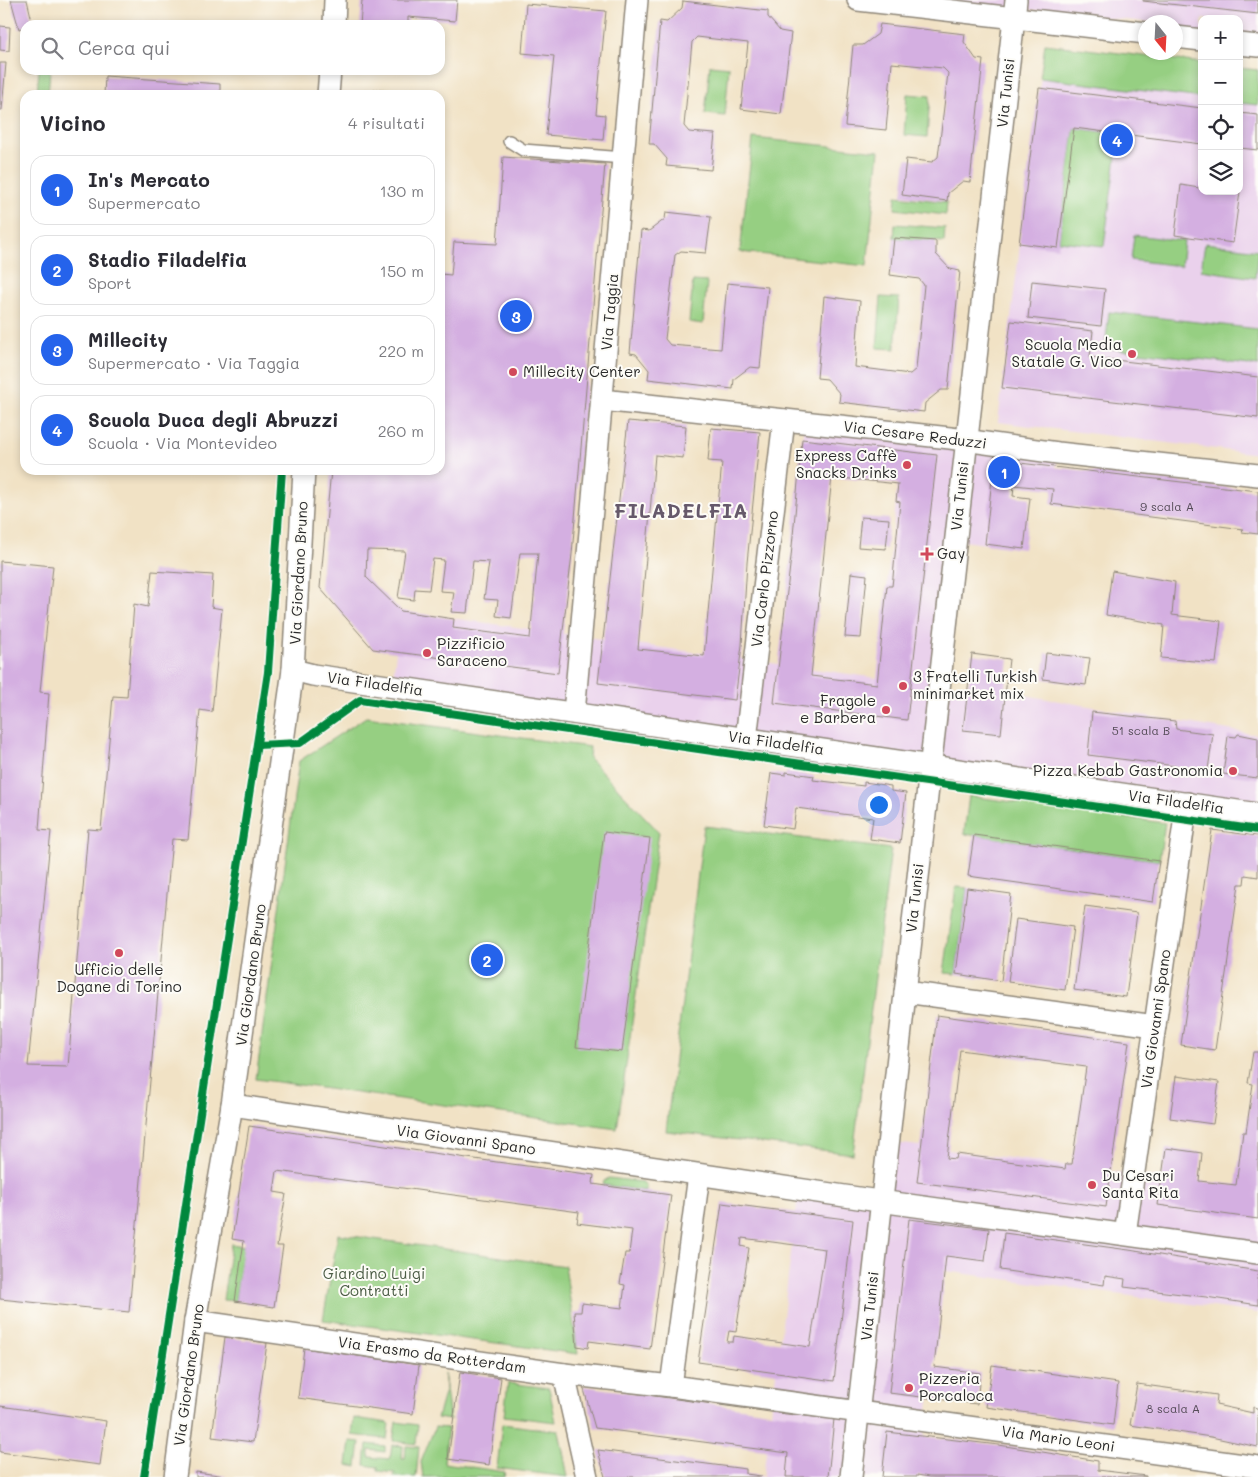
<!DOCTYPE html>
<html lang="it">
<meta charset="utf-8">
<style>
:root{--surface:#fff;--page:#f7f7f7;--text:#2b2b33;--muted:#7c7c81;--line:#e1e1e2;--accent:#2563eb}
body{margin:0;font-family:Mali,sans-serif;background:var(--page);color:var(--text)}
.controls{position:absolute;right:15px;top:15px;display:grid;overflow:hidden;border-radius:10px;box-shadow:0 2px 8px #0003}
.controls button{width:45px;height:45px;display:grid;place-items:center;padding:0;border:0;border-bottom:1px solid var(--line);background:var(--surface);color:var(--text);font:25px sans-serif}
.compass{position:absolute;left:1138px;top:15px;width:45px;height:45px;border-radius:50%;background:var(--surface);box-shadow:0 2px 8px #0003;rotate:162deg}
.you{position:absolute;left:878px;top:804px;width:18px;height:18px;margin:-12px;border:4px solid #fff;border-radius:50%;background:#1a73e8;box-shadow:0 0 0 8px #1a73e833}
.badge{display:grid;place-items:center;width:32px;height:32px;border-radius:50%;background:var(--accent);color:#fff;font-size:16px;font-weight:700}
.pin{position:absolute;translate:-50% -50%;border:2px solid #fff;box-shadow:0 1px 5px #0006}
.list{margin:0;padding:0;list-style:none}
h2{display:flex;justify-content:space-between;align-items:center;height:65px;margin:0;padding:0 20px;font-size:21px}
h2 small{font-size:16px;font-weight:400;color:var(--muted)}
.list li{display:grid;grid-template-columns:32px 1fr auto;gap:15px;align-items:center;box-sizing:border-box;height:70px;margin:0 10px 10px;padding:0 10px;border:1px solid var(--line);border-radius:15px}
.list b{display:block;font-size:19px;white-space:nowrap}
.list p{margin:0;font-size:16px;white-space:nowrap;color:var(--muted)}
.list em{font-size:16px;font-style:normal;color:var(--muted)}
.icon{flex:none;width:28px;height:28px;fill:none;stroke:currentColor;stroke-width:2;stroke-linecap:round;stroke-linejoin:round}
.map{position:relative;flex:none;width:1258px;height:1477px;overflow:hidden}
.search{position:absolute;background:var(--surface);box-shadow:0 2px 8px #0003;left:20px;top:20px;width:425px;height:55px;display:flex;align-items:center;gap:12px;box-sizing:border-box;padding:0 18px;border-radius:15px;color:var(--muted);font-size:19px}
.panel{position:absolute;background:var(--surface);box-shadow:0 2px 8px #0003;left:20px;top:90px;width:425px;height:385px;border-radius:15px}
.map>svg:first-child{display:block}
</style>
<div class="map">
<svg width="1258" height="1477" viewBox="0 0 1258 1477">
<rect width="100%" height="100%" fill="#fdfcf7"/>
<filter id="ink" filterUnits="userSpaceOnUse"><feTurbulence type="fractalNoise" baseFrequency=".02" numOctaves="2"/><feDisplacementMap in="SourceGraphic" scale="10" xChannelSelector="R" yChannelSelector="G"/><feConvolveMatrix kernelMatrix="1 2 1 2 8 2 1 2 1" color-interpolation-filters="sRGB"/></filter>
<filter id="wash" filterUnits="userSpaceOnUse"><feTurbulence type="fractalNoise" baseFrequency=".0096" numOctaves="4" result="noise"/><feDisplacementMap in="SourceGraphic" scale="20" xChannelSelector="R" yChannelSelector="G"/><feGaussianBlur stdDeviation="1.12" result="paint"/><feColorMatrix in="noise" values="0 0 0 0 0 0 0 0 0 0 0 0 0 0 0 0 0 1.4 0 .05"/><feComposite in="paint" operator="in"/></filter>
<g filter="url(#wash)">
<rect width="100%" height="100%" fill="#f1e2c5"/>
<!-- built -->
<g fill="#ead1ec">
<path d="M937 0H1258V46L1239 44V19H1202V40L1176 37V22H1146Z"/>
<path d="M1045 44 1202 63V191H1239V68L1258 70V454L998 422Z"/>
<path d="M804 423 1058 453 1053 489 1014 485 1013 496 1030 498 1024 549 955 540 939 683 1000 691 1258 735V814L392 686 401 611 877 678 898 484 799 472Z"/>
<path d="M888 1142 1258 1191V1313L945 1271 934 1367 918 1477H763L799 1189 881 1202Z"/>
</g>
<!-- green -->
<g fill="#96cf82" stroke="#607d56">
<path d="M1045 44 1202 63V98L1040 78Z"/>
<path d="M710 65 729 67 725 116 705 114Z"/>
<path d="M1239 68 1258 70V105L1239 103Z"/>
<path d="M39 70H50L48 95H37Z"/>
<path d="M907 94 930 96 927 137 904 135Z"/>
<path d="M1074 128 1119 134 1104 246 1059 241Z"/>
<path d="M753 138 879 151 867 266 740 252Z"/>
<path d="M896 196 947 202 946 215 895 209Z"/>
<path d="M895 224 945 228 944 242 894 238Z"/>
<path d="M1134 235 1184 241 1181 266 1131 260Z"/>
<path d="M1205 243 1258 250 1255 278 1201 270Z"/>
<path d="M693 281 707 282 703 324 689 322Z"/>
<path d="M881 297 899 298 895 349 877 348Z"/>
<path d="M1109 312 1258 329V366L1105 348Z"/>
<path d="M366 717 590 747 589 758 659 832 617 1129 256 1079 299 761Z"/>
<path d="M969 796 1165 823 1159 861 964 834Z"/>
<path d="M704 826 891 849 853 1154 666 1131Z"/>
<path d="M956 887 967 888 956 974 944 973Z"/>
<path d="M609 1178 643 1182 646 1187V1191L603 1185 604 1181Z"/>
<path d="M338 1234 565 1266 578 1354 323 1320Z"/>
<path d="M231 1244 244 1246 235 1301 223 1300Z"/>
<path d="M444 1373 450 1420 437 1418 446 1387Z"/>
<path d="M508 1383 549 1388 556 1422 504 1416Z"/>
<path d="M354 1418 389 1423 387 1439 352 1435Z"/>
<path d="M396 1422 418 1425 416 1444 393 1441Z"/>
<path d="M502 1424 559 1431 568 1477 497 1468Z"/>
<path d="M435 1427 448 1428 444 1463 505 1472 504 1477H423L421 1462Z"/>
<path d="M350 1441 360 1442 357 1467 347 1465Z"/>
<path d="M367 1444 385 1446V1452L369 1450V1457L390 1459 392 1445 403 1446 402 1459H405L406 1446 419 1447 416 1477H394L395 1473 378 1471V1467L365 1465Z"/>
</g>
<g id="blocks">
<!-- building -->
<g fill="#d4afe1" fill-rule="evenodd">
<path d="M11 0H27L33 25H25V27L19 29Z"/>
<path d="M362 0H457L455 21 408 17V25H360Z"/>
<path d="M1143 0H1258V14L1143 1Z"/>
<path d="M683 1 768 11V17L780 31 791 33 781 114 741 109 748 43 697 37 692 42 684 126 689 132 715 134 711 170 666 166 667 159 654 144H649L660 21 667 22 682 8Z"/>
<path d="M526 4 606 11 596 114 605 115 603 140 546 135 554 56 522 53Z"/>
<path d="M880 24 965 34 964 42 976 59 983 60 970 182 963 181 948 193 947 201 902 195 906 159 932 162 938 157 948 73 943 68 892 63 886 130 845 126 853 45H863L878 34Z"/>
<path d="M0 26 10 27 9 51 0 50Z"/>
<path d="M0 63H6L2 110H0Z"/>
<path d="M105 76 220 84V95H104Z"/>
<path d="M1039 88 1202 108V144L1074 128 1058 248 1019 243Z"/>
<path d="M374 90 421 92V95H374Z"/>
<path d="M1239 113 1258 115V150L1239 148Z"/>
<path d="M503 157 605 164 572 554 558 673 373 649 320 588 331 470H440V274L451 275 454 242 497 244ZM367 550 405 551 398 598 414 600 415 589 429 590 433 559 444 560 440 591 454 592 451 612 467 613 473 561 489 562 484 599 498 600 496 616 511 618 520 553H538L530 638 453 628 454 619 401 611 366 577Z"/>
<path d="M1201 175H1202V191L1240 192 1233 243 1175 235 1181 185 1199 188Z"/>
<path d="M666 212 711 217 706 253 681 251 675 255 665 339 670 345 721 349 727 283 768 287 760 368 750 367 734 379 733 389 648 379 649 370 636 354 630 353 641 230 649 231 665 219Z"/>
<path d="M894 238 936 241V254L950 269 960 271 948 390H941L925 403 924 412 839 402 840 394 827 379 817 378 824 296 860 301 855 367 910 374 916 369 924 285 919 279 890 275Z"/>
<path d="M1032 281 1105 289 1101 326 1028 318Z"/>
<path d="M1011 321 1093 331 1090 357 1258 377V418L1002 388Z"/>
<path d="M628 421 686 426 683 458 655 455 638 649 704 656 722 462 708 461 711 428 760 432 747 563 742 645 735 700 598 683Z"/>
<path d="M802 439 937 455 907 720 774 703 791 557ZM832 477 898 484 896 501 900 502 893 577 892 586H887L877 684 811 676Z"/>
<path d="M994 460 1258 491V534L1242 532 1243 529 1051 504 1053 489 1014 485 1013 496 1030 498 1024 549 985 544Z"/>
<path d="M861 517 889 519 886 549 858 547Z"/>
<path d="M0 561 53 566 40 692 49 693 39 830 51 831 28 1066 68 1067 88 829 101 830 113 696 127 697 134 604 148 607 152 571 213 575 211 607 222 609 212 712 200 710 188 840 172 839 129 1312 0 1299Z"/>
<path d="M1112 571 1175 582 1172 615 1221 621 1216 663 1161 658 1164 625 1106 615Z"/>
<path d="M851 573 867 575 861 638 845 637Z"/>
<path d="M1046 653 1090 658 1086 685 1043 679Z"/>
<path d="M972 654 1009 659 1001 734 963 730Z"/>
<path d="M1092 712 1175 721 1176 729 1213 734 1208 770 1088 755Z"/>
<path d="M1238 734 1258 738V778L1223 774 1228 736 1236 737Z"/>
<path d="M786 772 814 776 813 780 864 786V782L891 786V791L906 793 900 843 870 839 873 818 796 808 793 829 764 825 771 773 786 775Z"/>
<path d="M1212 830 1258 836V877L1245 875 1244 884H1239L1215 1050 1181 1045Z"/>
<path d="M604 832 650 838 622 1052 576 1047Z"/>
<path d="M974 835 1159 861 1153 902 968 876Z"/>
<path d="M967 888 1011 894 1001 981 956 974Z"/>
<path d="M1085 906 1137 913 1126 997 1074 990Z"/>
<path d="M1016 919 1073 927 1065 990 1008 982Z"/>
<path d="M937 1015 1129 1042 1106 1207 917 1182ZM960 1050 1086 1067 1072 1164H1066L1065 1169 957 1154 956 1159 947 1158Z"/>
<path d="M1253 1052H1258V1219L1158 1205 1166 1148 1202 1153 1199 1181 1236 1185 1243 1132H1246L1253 1084 1248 1083Z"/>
<path d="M1176 1076 1219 1082 1213 1124 1170 1118Z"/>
<path d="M249 1126 467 1158 594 1175 593 1184 671 1195 650 1349 589 1341 588 1348 577 1346 574 1312H581L582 1303 622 1308 625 1285 620 1284 625 1253H629L632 1230 577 1223 579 1212 277 1171 274 1192 286 1194 277 1246H283L274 1307 235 1301 244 1241 232 1239Z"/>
<path d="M722 1203 853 1220 834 1381 698 1362ZM742 1238 825 1249 810 1347 734 1336 733 1342H727L729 1331 736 1332 749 1248 741 1246Z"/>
<path d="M909 1219 989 1229 985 1261 946 1256 934 1367 980 1373 977 1404 889 1393Z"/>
<path d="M1004 1233 1129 1250 1258 1271V1305L1206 1297 1124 1287 1125 1279 1105 1276 1104 1285 1000 1270Z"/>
<path d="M225 1337 267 1343 253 1442 212 1437Z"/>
<path d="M304 1348 419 1365 413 1414 298 1398Z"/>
<path d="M992 1365 1118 1383 1113 1425 986 1407Z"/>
<path d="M460 1372 501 1378 489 1465 448 1459Z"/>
<path d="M1137 1384 1217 1395 1216 1405 1253 1413V1407L1258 1408V1447L1211 1437 1130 1425Z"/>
<path d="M583 1386 777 1413 834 1419 828 1477H786L788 1453 595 1428Z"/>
<path d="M0 1406 106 1421 100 1465 0 1452Z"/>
<path d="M887 1432 999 1445 1067 1456 1098 1461V1470L1146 1476V1477H929L917 1475V1477H882Z"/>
<path d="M598 1450 746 1469V1474L761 1476V1477H605Z"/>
<path d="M196 1472 226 1476 225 1477H196Z"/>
</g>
</g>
</g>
<g filter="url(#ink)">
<use href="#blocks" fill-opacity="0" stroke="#8e8678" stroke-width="1"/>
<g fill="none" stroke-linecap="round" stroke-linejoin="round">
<defs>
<path id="lane" d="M509 141 523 150 624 158"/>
<g id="street">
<path d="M858 0 1146 33"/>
<path d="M334 25 335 0"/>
<path d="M1176 37 1202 40"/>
<path d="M1239 44 1258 46"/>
<path d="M328 95 330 70"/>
<path d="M602 400 950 438 1058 453 1258 475"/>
<path d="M293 670 313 675 1258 814"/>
<path d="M574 713 637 0"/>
<path d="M746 739 784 420"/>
<path d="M905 992 1155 1026"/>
<path d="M232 1105 865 1199 1258 1253"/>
<path d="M1125 1234 1187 803"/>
<path d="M195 1321 564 1374 587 1477"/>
<path d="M564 1374 671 1386 1258 1467"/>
<path d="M671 1386 699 1175"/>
<path d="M175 1477 195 1321 232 1105 293 670 304 470"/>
<path d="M851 1477 1016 0"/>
</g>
</defs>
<!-- lane casing -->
<use href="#lane" stroke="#8e8678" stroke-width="14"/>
<!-- street casing -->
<use href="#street" stroke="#8e8678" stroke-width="24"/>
<!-- lane -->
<use href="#lane" stroke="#fff" stroke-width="11"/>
<!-- street -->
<use href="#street" stroke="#fff" stroke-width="21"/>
<defs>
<g id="cycleway">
<path d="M257 745 300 743 360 700 1258 830"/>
<path d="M144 1477 268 672 282 470"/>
</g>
</defs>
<!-- cycleway casing -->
<use href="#cycleway" stroke="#fdfcf7" stroke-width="11"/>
<!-- cycleway -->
<use href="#cycleway" stroke="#00873e" stroke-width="8"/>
</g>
</g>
<!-- markers -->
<g fill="#d1495b" stroke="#fdfcf7" stroke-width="2">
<circle cx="1132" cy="354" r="5"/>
<circle cx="513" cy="372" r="5"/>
<circle cx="907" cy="465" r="5"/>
<path d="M924.5 546.5h5v5h5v5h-5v5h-5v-5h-5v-5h5z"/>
<circle cx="427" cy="653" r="5"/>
<circle cx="903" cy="686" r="5"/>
<circle cx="886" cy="710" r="5"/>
<circle cx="1233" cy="771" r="5"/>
<circle cx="119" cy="953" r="5"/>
<circle cx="1092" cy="1185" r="5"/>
<circle cx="909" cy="1388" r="5"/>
</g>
<g text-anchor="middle" stroke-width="4" stroke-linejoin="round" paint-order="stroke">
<!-- number labels -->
<g font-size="12" fill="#554c58">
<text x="1167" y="511">9 scala A</text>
<text x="1141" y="735">51 scala B</text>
<text x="1173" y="1413">8 scala A</text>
</g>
<!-- street labels -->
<g font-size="15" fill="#2b2b2b" stroke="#fdfcf7">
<text transform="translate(1006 93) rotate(-84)" y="5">Via Tunisi</text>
<text transform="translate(610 312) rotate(-85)" y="5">Via Taggia</text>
<text transform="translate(915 435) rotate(7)" y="5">Via Cesare Reduzzi</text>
<text transform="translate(960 496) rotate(-84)" y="5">Via Tunisi</text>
<text transform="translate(299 573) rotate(-87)" y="5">Via Giordano Bruno</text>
<text transform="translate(765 579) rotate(-83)" y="5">Via Carlo Pizzorno</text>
<text transform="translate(375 684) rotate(8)" y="5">Via Filadelfia</text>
<text transform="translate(776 743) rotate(8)" y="5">Via Filadelfia</text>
<text transform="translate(1176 802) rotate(8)" y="5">Via Filadelfia</text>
<text transform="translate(915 898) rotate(-84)" y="5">Via Tunisi</text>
<text transform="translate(251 975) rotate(-82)" y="5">Via Giordano Bruno</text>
<text transform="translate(1156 1019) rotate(-82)" y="5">Via Giovanni Spano</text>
<text transform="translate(466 1140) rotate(8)" y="5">Via Giovanni Spano</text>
<text transform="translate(870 1306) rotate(-84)" y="5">Via Tunisi</text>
<text transform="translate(432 1355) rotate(8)" y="5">Via Erasmo da Rotterdam</text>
<text transform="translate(189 1375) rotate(-82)" y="5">Via Giordano Bruno</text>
<text transform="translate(1058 1439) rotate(8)" y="5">Via Mario Leoni</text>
</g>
<!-- poi labels -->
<g font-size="15" fill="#2b2b2b" stroke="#fdfcf7" text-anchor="start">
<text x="1122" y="350" text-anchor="end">Scuola Media<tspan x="1122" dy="17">Statale G. Vico</tspan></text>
<text x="523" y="377">Millecity Center</text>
<text x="897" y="461" text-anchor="end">Express Caffè<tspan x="897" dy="17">Snacks Drinks</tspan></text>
<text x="937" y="559">Gay</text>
<text x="437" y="649">Pizzificio<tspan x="437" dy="17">Saraceno</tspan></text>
<text x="913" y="682">3 Fratelli Turkish<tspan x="913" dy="17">minimarket mix</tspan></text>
<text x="876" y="706" text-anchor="end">Fragole<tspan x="876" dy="17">e Barbera</tspan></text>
<text x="1223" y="776" text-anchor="end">Pizza Kebab Gastronomia</text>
<text x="119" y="975" text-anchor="middle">Ufficio delle<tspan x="119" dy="17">Dogane di Torino</tspan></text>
<text x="1102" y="1181">Du Cesari<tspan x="1102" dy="17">Santa Rita</tspan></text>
<text x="919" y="1384">Pizzeria<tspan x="919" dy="17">Porcaloca</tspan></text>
</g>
<!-- park labels -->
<g font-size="15" fill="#4b5c45" stroke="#fdfcf7">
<text x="374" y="1279">Giardino Luigi<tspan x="374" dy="17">Contratti</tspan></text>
</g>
<!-- district labels -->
<g font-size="20" font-weight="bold" letter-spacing="1" fill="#66596b" stroke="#fdfcf7">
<text x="681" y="518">FILADELFIA</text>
</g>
</g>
</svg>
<div class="controls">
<button>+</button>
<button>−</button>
<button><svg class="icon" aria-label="locate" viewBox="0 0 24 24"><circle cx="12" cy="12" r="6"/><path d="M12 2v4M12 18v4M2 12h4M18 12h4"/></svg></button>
<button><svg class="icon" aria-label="layers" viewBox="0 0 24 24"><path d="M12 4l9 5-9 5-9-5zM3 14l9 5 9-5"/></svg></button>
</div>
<svg class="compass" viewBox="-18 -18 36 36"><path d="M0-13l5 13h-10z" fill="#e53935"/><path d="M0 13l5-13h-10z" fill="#7c7c81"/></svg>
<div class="you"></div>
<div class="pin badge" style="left:1004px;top:472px">1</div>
<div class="pin badge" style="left:487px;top:960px">2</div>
<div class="pin badge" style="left:516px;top:316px">3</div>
<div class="pin badge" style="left:1117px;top:140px">4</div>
<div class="search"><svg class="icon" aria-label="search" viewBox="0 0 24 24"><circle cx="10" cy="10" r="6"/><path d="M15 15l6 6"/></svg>Cerca qui</div>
<section class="panel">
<h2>Vicino<small>4 risultati</small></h2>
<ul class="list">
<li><span class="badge">1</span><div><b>In's Mercato</b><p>Supermercato</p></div><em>130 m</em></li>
<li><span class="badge">2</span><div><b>Stadio Filadelfia</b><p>Sport</p></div><em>150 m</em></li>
<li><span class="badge">3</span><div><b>Millecity</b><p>Supermercato · Via Taggia</p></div><em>220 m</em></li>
<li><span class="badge">4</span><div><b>Scuola Duca degli Abruzzi</b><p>Scuola · Via Montevideo</p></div><em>260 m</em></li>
</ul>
</section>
</div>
